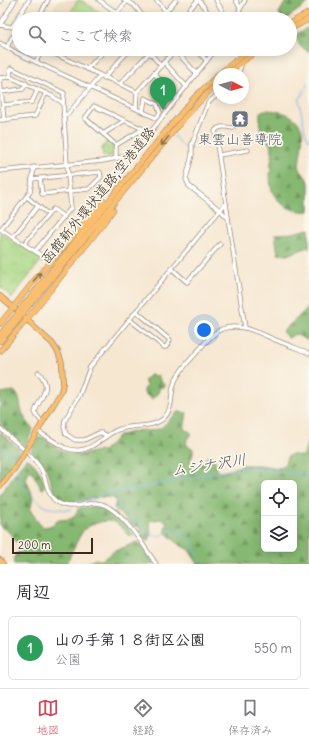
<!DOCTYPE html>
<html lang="ja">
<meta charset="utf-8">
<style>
:root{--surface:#fff;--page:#f7f7f7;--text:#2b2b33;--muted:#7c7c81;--line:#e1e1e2;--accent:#d1495b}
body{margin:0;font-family:Delius,"Klee One",sans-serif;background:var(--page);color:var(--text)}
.controls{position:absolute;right:12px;bottom:12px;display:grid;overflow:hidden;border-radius:6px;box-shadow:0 2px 10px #0003}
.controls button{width:36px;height:36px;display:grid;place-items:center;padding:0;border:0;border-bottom:1px solid var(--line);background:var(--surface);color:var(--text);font:20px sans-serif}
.compass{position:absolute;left:213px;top:68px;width:36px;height:36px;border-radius:50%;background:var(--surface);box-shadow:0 2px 10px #0003;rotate:96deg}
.scale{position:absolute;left:12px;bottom:10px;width:81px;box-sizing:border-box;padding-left:4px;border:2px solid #3b2a1e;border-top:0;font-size:11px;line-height:14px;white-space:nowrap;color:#3b2a1e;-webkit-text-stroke:3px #fbf7ec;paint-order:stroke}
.you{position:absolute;left:204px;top:330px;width:14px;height:14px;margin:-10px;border:3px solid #fff;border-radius:50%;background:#1a73e8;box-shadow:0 0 0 6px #1a73e833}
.badge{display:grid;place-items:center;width:26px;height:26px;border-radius:50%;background:var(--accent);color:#fff;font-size:13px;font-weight:700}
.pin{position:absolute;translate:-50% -33px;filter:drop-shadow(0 1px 2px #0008)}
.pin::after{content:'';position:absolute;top:21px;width:14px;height:12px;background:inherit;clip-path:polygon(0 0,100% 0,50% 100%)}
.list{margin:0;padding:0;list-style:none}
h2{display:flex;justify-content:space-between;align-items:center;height:52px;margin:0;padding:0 16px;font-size:17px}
h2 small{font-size:13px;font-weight:400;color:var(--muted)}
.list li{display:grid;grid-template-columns:26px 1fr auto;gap:12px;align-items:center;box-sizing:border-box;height:64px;margin:0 8px 8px;padding:0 8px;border:1px solid var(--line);border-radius:6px}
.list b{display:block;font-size:15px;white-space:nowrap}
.list p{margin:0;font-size:13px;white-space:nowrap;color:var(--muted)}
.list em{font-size:13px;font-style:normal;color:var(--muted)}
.icon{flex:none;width:22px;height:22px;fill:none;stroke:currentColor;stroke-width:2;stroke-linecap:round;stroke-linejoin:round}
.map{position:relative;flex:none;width:309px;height:564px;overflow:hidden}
.search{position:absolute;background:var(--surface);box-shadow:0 2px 10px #0003;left:12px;right:12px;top:12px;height:44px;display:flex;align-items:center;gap:10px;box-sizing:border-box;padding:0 14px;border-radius:22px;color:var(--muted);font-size:15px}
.sheet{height:124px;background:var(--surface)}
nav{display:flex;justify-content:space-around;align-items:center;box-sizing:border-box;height:56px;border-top:1px solid var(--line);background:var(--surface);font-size:11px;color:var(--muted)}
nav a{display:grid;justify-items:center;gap:2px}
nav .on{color:var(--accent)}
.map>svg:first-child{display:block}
</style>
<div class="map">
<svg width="309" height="564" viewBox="0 0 309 564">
<defs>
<pattern id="forest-firs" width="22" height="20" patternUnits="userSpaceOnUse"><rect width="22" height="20" fill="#86b872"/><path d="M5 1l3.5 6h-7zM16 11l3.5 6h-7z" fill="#6f965d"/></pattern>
<pattern id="park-crowns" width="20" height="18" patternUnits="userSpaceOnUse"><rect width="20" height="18" fill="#a8d784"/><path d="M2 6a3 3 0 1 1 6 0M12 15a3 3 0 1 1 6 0" fill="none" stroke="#92b972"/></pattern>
</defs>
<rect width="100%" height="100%" fill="#fbf7ec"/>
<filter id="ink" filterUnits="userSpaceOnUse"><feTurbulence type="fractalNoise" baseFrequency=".025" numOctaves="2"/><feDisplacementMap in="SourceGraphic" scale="8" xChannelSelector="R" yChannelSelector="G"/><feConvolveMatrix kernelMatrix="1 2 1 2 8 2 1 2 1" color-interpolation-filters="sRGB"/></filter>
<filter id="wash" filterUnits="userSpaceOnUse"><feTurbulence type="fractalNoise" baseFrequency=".012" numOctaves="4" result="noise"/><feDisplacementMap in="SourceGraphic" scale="16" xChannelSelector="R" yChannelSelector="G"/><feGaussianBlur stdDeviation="0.9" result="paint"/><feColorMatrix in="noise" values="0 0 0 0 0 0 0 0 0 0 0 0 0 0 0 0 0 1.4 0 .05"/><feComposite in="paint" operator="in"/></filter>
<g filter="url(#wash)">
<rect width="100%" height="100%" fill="#f6e7d1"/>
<!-- built -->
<path fill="#edd7bb" d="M58 0H83L113 19H47Z"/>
<!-- grass -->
<path fill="#a8d784" stroke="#728051" d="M78 0H80L110 19H67Z"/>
<!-- forest -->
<g fill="url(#forest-firs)" stroke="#607148" fill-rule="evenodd">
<path d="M287 0H309V2L286 19H283L280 16 279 13Z"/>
<path d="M309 27V52L300 46 295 35Z"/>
<path d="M264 110C277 110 299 114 302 131 304 141 299 157 299 168L309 182V211C294 213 277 205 272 190 268 177 272 162 272 149 271 143 265 139 262 134 259 127 260 119 260 112Z"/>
<path d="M309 229V249L308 247 287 255 278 254 275 234 293 233Z"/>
<path d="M309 307V341L295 334 288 338 282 332Z"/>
<path d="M150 375 158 376 161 382 165 385 164 387H160L158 393 152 399 144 393V390L147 385 145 384V379Z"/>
<path d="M14 391C22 399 19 403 22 412 24 418 29 424 33 429L26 446H23L10 435 0 422V393Z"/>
<path d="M178 412 187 413 184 430 189 431 192 434 187 439 186 444 193 449V454L190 462 195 468 199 466 208 456 213 457 216 463V470L222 473 243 465H259L279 468 285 464 287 457 292 454 303 457 309 437V564H198L189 550 180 545 167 534 165 530 167 522 161 519 149 521 151 533 149 541H146L142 537 140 527 132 525 114 508 116 501 114 498 99 497 68 503 59 499 54 492 45 465 33 455 31 450 38 438 43 437C55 447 69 458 85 454 92 453 96 450 103 451L112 443 118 436 140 430 149 431 161 428ZM264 483H294V549H264Z"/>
<path d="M0 432 19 449 20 453 0 481Z"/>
<path d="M26 458C36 463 43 476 45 487L43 489 41 488 31 470 29 471 26 479C31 492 35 496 30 510L40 525 44 527 50 526 59 520 71 519 76 514 79 508 102 506 107 511C117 511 127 526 133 534V536L128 535C119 522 111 518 97 523 92 525 87 526 83 531 79 536 69 557 67 564H14C12 557 17 553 21 548L9 532 0 526V495Z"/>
<path d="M137 542 143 547 155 564H86L95 559 102 560 115 551Z"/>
</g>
<!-- park -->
<g fill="url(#park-crowns)" stroke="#728051">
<path d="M108 140 113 145V152L111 156H103L102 148Z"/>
<path d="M0 232 42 259 12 298 0 286Z"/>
</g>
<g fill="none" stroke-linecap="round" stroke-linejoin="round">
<!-- stream -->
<g stroke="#7fb3ec" stroke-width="1">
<path d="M309 82 299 100 305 132 309 140"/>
<path d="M174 136 181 145 188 149"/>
<path d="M0 447 18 461"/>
<path d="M18 466V473L24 489 44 506 48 508 70 510 72 508"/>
<path d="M112 493 116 496 119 510 126 513 130 519C142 522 141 522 145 533 158 538 161 536 172 530 195 534 191 553 206 564"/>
<path d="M72 505 75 502 93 500 108 492 131 490 211 473 246 467 309 475"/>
</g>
</g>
</g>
<g filter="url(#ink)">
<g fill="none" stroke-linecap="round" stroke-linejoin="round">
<defs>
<g id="minor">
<path d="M99 0 117 13 121 19"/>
<path d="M124 0 134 5 145 19"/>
<path d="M156 0 161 5 170 19"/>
<path d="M199 0 212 19"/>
<path d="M216 0 227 19"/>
<path d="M236 0 240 8"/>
<path d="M0 2 1 0"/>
<path d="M117 13 128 0"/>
<path d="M38 19 48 0"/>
<path d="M159 19 176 0"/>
<path d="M181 19 198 0"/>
<path d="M204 19 208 14"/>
<path d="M235 19 245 0"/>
<path d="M0 25 12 27 29 0"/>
<path d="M0 25 15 0"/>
<path d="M0 43 17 53 36 62"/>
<path d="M7 47 12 37 19 40"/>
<path d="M42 49 36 62 156 118 160 113 157 104 145 98 143 112"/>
<path d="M44 49 137 92"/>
<path d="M147 49 161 66"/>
<path d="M196 49 207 61"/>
<path d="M231 49 236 57"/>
<path d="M175 50 197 74"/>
<path d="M164 62 187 87"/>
<path d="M87 69 106 49"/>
<path d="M154 73 177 99"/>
<path d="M238 74 241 66"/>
<path d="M10 77 11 68 64 93 63 103"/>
<path d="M0 78 10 77 52 96 63 103 67 164"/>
<path d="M104 78 130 49"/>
<path d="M0 79 4 120"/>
<path d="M120 84 150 52"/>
<path d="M1 92 23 89 26 83"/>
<path d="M219 93 208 103 192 144V155L186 179 189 186 220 210 228 218 245 328"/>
<path d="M3 105 32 102 38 89"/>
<path d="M136 108 137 92 176 49"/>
<path d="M63 115 68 114 100 76"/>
<path d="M0 120 35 116 46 93"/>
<path d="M103 134 124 121"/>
<path d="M219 155 248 150"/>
<path d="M116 159V145L85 118 94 106 143 129 116 145"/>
<path d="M0 171 103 161 122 157 141 144 216 49"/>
<path d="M32 179 100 172 101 177 89 189 42 194 40 178"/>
<path d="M27 197 48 214"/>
<path d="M228 217 215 131C219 125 227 127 233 128"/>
<path d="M0 229 44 257"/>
<path d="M1 229 30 192 34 167"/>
<path d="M13 237 38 206"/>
<path d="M24 244 53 209 64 217"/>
<path d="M35 251 71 208 67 164"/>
<path d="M171 268 187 282 220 244"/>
<path d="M129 319 164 347H166L170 340 136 311"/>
<path d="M38 372C54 388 40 396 35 412L37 416 42 422"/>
<path d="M0 428C11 439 34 456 41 469 47 479 46 495 57 502 69 510 82 504 95 503 117 502 145 547 156 564"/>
<path d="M37 431 65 448C89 456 96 441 115 431 130 423 151 430 164 418 174 408 170 392 175 381 180 370 190 360 198 351 205 343 211 334 222 329 241 322 261 334 278 341 288 345 299 349 309 353"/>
<path d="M107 436 102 433H99L84 440H75L66 434 64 427 65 420 79 396 90 367 226 203"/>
</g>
<g id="major">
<path d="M0 296 27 319 34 327 52 343 58 352 62 363 63 383 61 392 34 437"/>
<path d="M0 560 3 564"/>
</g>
<g id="highway">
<path d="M290 23 309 13"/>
<path d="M290 29 309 19"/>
<path d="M219 74 250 49"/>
<path d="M227 74 259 49"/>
<path d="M23 306 162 136 194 98 219 74"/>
<path d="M26 309 185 117 219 81"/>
<path d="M0 324 33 282 104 201"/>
<path d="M0 335 14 318"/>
<path d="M0 341 18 320"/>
<path d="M0 351 27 319 91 239 113 210"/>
</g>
</defs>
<!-- minor casing -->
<use href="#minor" stroke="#988878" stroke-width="5"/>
<!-- major casing -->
<use href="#major" stroke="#988878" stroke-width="6"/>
<!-- highway casing -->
<use href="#highway" stroke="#988878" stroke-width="6"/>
<!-- minor -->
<use href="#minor" stroke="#fff" stroke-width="3.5"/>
<!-- major -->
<use href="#major" stroke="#fbbe6e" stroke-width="4.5"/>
<!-- highway -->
<use href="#highway" stroke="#fbbe6e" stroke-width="5"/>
<defs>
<path id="major-bridge" d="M0 487 15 468 34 437"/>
<g id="highway-bridge">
<path d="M14 318 23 306"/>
<path d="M18 320 26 309"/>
</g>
</defs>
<!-- major-bridge casing -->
<use href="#major-bridge" stroke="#988878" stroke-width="6" stroke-linecap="butt"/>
<!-- highway-bridge casing -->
<use href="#highway-bridge" stroke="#988878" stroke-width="6" stroke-linecap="butt"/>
<!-- major-bridge -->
<use href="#major-bridge" stroke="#fbbe6e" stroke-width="4.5"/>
<!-- highway-bridge -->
<use href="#highway-bridge" stroke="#fbbe6e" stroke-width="5"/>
</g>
<!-- one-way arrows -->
<defs><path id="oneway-shaft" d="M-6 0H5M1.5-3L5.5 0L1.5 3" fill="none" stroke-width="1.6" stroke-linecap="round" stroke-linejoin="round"/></defs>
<g stroke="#916d42">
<use href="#oneway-shaft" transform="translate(165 141) rotate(129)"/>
<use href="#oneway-shaft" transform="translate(37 277) rotate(-49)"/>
</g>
</g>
<!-- icons -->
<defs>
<symbol id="temple-square" viewBox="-11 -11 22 22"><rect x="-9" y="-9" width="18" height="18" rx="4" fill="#6b7280" stroke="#fbf7ec"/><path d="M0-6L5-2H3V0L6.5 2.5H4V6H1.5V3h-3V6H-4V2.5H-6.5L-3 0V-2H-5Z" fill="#fff"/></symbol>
</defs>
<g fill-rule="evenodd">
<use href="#temple-square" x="230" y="109" width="20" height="20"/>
</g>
<g text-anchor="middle" stroke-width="3.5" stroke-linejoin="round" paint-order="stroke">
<!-- worship labels -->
<g font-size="14" fill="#5b616d" stroke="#fbf7ec">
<text x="240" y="144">東雲山善導院</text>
</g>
<!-- street labels -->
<g font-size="14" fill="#3b2a1e" stroke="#fbf7ec">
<text transform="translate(98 195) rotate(-51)" y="5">函館新外環状道路;空港道路</text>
</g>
<!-- water labels -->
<g font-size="15" font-style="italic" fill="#4f535c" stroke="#fbf7ec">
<text transform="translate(209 465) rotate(-9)" y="5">ムジナ沢川</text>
</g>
</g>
</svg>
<div class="controls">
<button><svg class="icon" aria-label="locate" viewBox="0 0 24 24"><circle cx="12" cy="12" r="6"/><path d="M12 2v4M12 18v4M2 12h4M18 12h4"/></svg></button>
<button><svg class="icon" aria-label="layers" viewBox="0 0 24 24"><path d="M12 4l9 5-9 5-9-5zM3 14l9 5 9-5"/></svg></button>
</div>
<svg class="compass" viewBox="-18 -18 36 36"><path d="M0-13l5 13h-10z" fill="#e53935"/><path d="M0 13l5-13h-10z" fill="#7c7c81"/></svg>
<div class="scale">200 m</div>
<div class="you"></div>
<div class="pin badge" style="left:163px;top:110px;background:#2e9e5b">1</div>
<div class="search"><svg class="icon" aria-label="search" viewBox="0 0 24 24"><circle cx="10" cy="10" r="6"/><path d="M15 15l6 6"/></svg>ここで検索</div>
</div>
<section class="sheet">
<h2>周辺<small></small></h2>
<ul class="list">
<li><span class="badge" style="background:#2e9e5b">1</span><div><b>山の手第１８街区公園</b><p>公園</p></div><em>550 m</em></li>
</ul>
</section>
<nav>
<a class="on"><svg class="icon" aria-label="map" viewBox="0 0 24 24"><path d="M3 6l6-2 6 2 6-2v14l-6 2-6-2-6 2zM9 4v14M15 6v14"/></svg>地図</a>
<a><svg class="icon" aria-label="directions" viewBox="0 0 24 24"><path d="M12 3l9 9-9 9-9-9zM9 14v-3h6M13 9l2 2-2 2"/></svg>経路</a>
<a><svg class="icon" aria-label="saved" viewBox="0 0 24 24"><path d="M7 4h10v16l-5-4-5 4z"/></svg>保存済み</a>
</nav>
